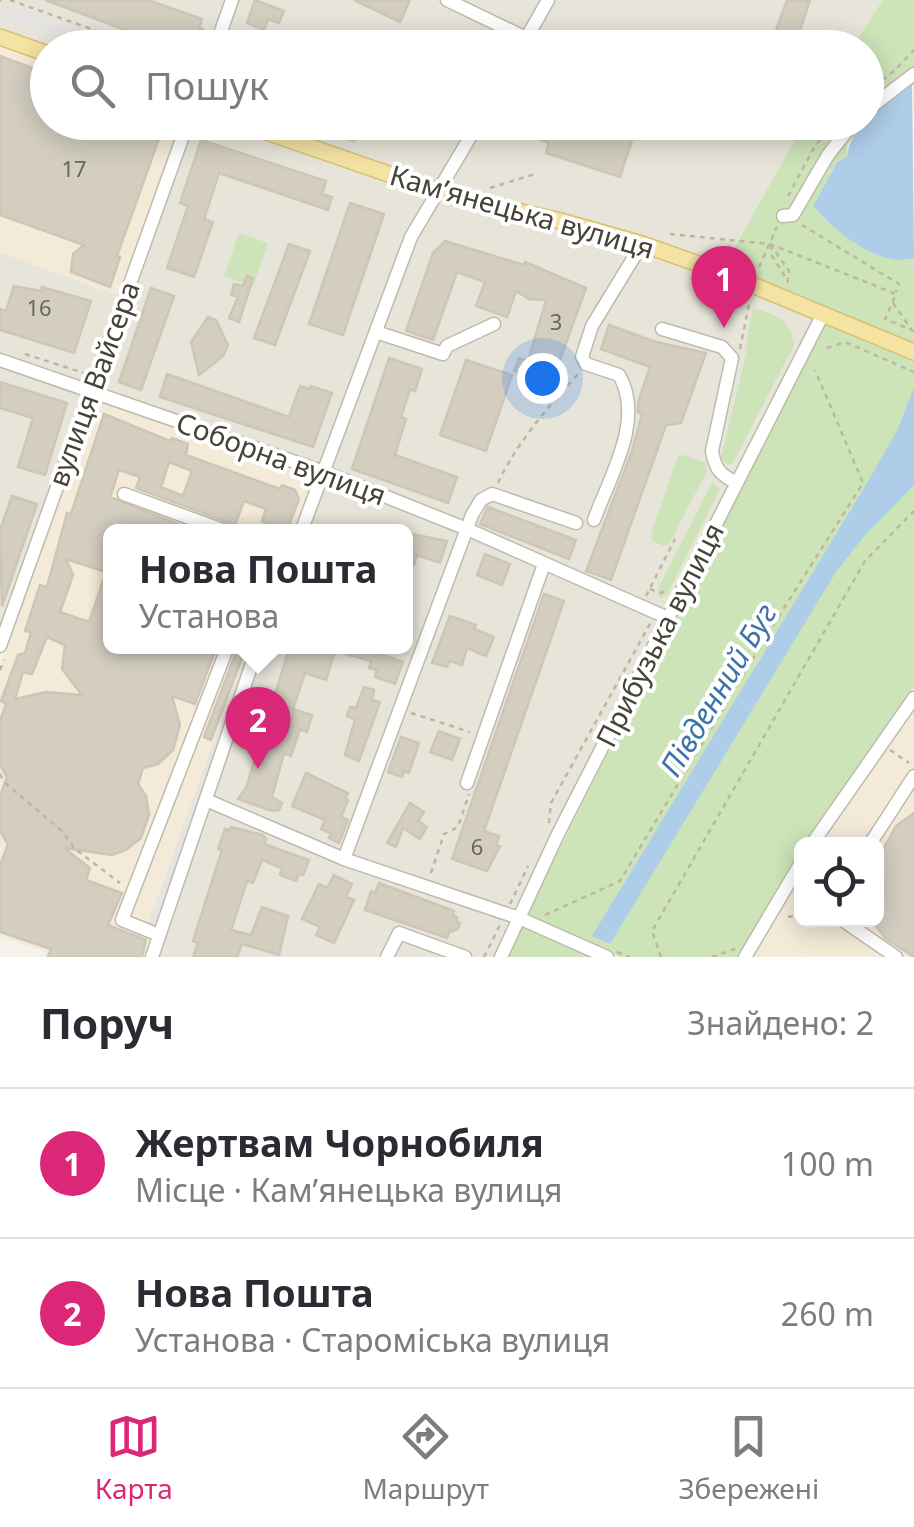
<!DOCTYPE html>
<html lang="uk">
<meta charset="utf-8">
<style>
:root{--surface:#fff;--page:#f2f2f3;--text:#2b2b33;--muted:#7c7c81;--line:#e1e1e2;--accent:#db2777}
body{margin:0;font-family:"Noto Sans",sans-serif;background:var(--page);color:var(--text)}
.controls{position:absolute;right:30px;bottom:30px;display:grid;overflow:hidden;border-radius:15px;box-shadow:0 5px 25px #0003}
.controls button{width:90px;height:90px;display:grid;place-items:center;padding:0;border:0;border-bottom:2px solid var(--line);background:var(--surface);color:var(--text);font:50px sans-serif}
.you{position:absolute;left:542px;top:378px;width:35px;height:35px;margin:-25px;border:8px solid #fff;border-radius:50%;background:#1a73e8;box-shadow:0 0 0 15px #1a73e833}
.badge{display:grid;place-items:center;width:65px;height:65px;border-radius:50%;background:var(--accent);color:#fff;font-size:32px;font-weight:700}
.pin{position:absolute;translate:-50% -82px;filter:drop-shadow(0 2px 5px #0008)}
.pin::after{content:'';position:absolute;top:52px;width:35px;height:30px;background:inherit;clip-path:polygon(0 0,100% 0,50% 100%)}
.popup{position:absolute;left:103px;top:524px;width:310px;height:130px;box-sizing:border-box;display:grid;place-content:center;border-radius:15px;background:var(--surface);filter:drop-shadow(0 2px 8px #0005);font-size:32px;white-space:nowrap;color:var(--muted)}
.popup b{font-size:38px;color:var(--text)}
.popup::after{content:'';position:absolute;left:50%;top:100%;margin-left:-20px;border:20px solid transparent;border-top-color:var(--surface)}
.list{margin:0;padding:0;list-style:none}
h2{display:flex;justify-content:space-between;align-items:center;height:130px;margin:0;padding:0 40px;font-size:42px}
h2 small{font-size:32px;font-weight:400;color:var(--muted)}
.list li{display:grid;grid-template-columns:65px 1fr auto;gap:30px;align-items:center;box-sizing:border-box;height:150px;padding:0 40px;border-top:2px solid var(--line)}
.list b{display:block;font-size:38px;white-space:nowrap}
.list p{margin:0;font-size:32px;white-space:nowrap;color:var(--muted)}
.list em{font-size:32px;font-style:normal;color:var(--muted)}
.icon{flex:none;width:55px;height:55px;fill:none;stroke:currentColor;stroke-width:2;stroke-linecap:round;stroke-linejoin:round}
.map{position:relative;flex:none;width:914px;height:957px;overflow:hidden}
.search{position:absolute;background:var(--surface);box-shadow:0 5px 25px #0003;left:30px;right:30px;top:30px;height:110px;display:flex;align-items:center;gap:25px;box-sizing:border-box;padding:0 35px;border-radius:55px;color:var(--muted);font-size:38px}
.sheet{height:430px;background:var(--surface)}
nav{display:flex;justify-content:space-around;align-items:center;box-sizing:border-box;height:140px;border-top:2px solid var(--line);background:var(--surface);font-size:28px;color:var(--muted)}
nav a{display:grid;justify-items:center;gap:5px}
nav .on{color:var(--accent)}
.map>svg:first-child{display:block}
</style>
<div class="map">
<svg width="914" height="957" viewBox="0 0 914 957">
<rect width="100%" height="100%" fill="#f4f2eb"/>
<!-- residential -->
<g fill="#e7e4d9">
<path d="M0 0H883L852 48H51L0 29Z"/>
<path d="M194 123H221L429 195 320 464 100 387Z"/>
<path d="M261 123H804L724 265 644 237 558 213 422 180Z"/>
<path d="M440 199 640 249 815 317 665 611 331 469 416 240Z"/>
<path d="M0 252 121 297 89 383 0 354Z"/>
<path d="M0 366 85 394 0 631Z"/>
<path d="M327 479 464 534 660 621 527 884 494 957H160L264 647 406 646V532L307 531Z"/>
</g>
<!-- commercial -->
<g fill="#f3ead8">
<path d="M0 43 47 60 48 122 182 123 121 297 0 252Z"/>
<path d="M96 398 316 475 295 531 110 532V646L252 647 148 957H45L46 952 0 936V668Z"/>
<path d="M914 707V957H751L801 871 802 919H876V844H819Z"/>
</g>
<!-- green -->
<g fill="#cde3b8">
<path d="M883 0H914V84L884 105 867 122 866 48 852 47Z"/>
<path d="M866 122 847 145 848 156 837 162 813 206C833 230 880 269 914 258V344L724 266 804 123Z"/>
<path d="M239 233 268 243 253 286 224 276Z"/>
<path d="M753 308C774 314 792 320 794 345L733 463 727 465 721 457 747 351 745 348Z"/>
<path d="M826 321 914 358V687L805 844H802L801 850 738 957H620L526 915Z"/>
<path d="M683 455 706 463 707 471 669 544 664 546 653 541 651 534 678 456Z"/>
<path d="M712 483 719 488 718 493 667 595 660 598 658 589Z"/>
<path d="M522 925 595 957H507Z"/>
</g>
<!-- parking -->
<g fill="#e6e4e2">
<path d="M5 4 128 47H90L1 16Z"/>
<path d="M247 650 256 653 162 929 148 924Z"/>
</g>
<!-- water -->
<g fill="#aecde9">
<path d="M912 84 914 258C880 269 834 231 813 206L837 162 848 156C846 130 892 99 912 84Z"/>
<path d="M914 387V485L866 534 836 572 610 944 592 936 867 483 898 429Z"/>
</g>
<!-- building -->
<g fill="#d4cec1" stroke="#cec6b5" stroke-width="2.5" fill-rule="evenodd">
<path d="M45 0H148L202 19 199 28 203 29 197 48H174Z"/>
<path d="M255 0 284 11 279 23 268 19 264 30 247 23Z"/>
<path d="M354 0H410L400 22Z"/>
<path d="M787 0H810L798 36 794 35 792 42 774 36Z"/>
<path d="M0 56 48 74V122H165L117 256 120 257 110 287 71 272 73 254 84 245 0 215Z"/>
<path d="M299 122H361L354 141Z"/>
<path d="M494 122H581L592 126 593 122H626L625 127 635 131 620 177 546 153 549 143Z"/>
<path d="M201 140 326 181 322 194 332 197 328 210 219 173 204 219 213 222 194 277 167 268 188 206 180 203Z"/>
<path d="M350 203 384 214 343 335 309 324Z"/>
<path d="M445 241 524 265 525 262 586 288 551 385 514 371 519 358 528 361 546 300 529 299 516 291 507 317 476 306 485 282 457 272 433 340 406 331 433 253Z"/>
<path d="M289 244 310 251 275 345 254 338Z"/>
<path d="M247 276 253 278 239 322 229 318 238 297 231 295 234 284 243 286Z"/>
<path d="M14 286 41 291 42 287 91 301 74 353 0 330V309L6 311Z"/>
<path d="M151 288 174 296 141 390 119 382Z"/>
<path d="M208 317 216 320 228 345 223 356 199 375 191 342Z"/>
<path d="M609 325 656 342 706 353 681 423 666 425 611 580 586 571 632 451 642 414 638 412V403L650 367 601 349Z"/>
<path d="M389 358 422 369 415 391 410 389 401 417 406 419 395 455 457 477 448 503 352 469Z"/>
<path d="M466 360 512 375 486 451 440 435Z"/>
<path d="M167 374 289 417 300 386 310 389 311 386 332 393 313 447 160 397Z"/>
<path d="M0 382 67 403 45 475 18 467 33 418 0 408Z"/>
<path d="M104 414 170 441 172 438 188 444 186 455 280 489 282 485 295 490 299 499 286 532H273L275 526 262 521 266 509 244 501 235 525 136 488 140 477 119 470 110 497 198 532H110V646H217L195 704 172 696 180 725 173 750 158 764 143 768 138 784 146 796 149 815 141 838 126 850 112 855 64 848 90 868 86 880 122 893 108 925 146 940 142 957H48L51 949 0 932V866L8 844 0 831V796L7 777 0 765V721L6 704 1 701 18 655 25 653 31 632 25 631 40 585 47 587 67 513 71 514ZM169 462 192 471 183 496 161 487ZM66 559 106 572 89 622 60 612 73 575ZM47 637 65 645 62 669 82 695 46 692 15 699 23 672 32 674Z"/>
<path d="M12 496 37 504 2 606 0 530Z"/>
<path d="M488 507 576 540 569 559 480 524Z"/>
<path d="M411 534 447 541 440 563 417 555 414 565 406 563V542Z"/>
<path d="M485 554 510 564 502 585 477 575Z"/>
<path d="M544 594 564 601 484 831 499 836 496 845 500 846 487 871 452 859Z"/>
<path d="M450 616 476 625 474 629 494 637 486 656 467 648 462 665 449 661 447 667 432 663Z"/>
<path d="M290 646H357L403 662 395 684 375 677 377 670 369 668 371 661 335 651 326 680 305 673 293 709 312 715 307 732 300 729 291 756 284 753 272 797 282 803 279 810 272 811 238 799 246 788Z"/>
<path d="M238 647 245 650 211 740 204 737Z"/>
<path d="M364 687 374 690 372 700 380 702 359 761 345 755 355 719 347 716 350 707 356 708Z"/>
<path d="M439 731 460 739 452 760 430 752Z"/>
<path d="M401 737 419 743 409 773 404 771 402 777 388 772Z"/>
<path d="M306 773 348 793 345 799 348 800 341 817 348 820 339 843 329 838 331 833 321 829 325 820 292 806Z"/>
<path d="M410 803 424 812 418 821 427 827 420 839 403 828 396 847 387 843Z"/>
<path d="M914 813V957L885 938 876 926V862L896 826Z"/>
<path d="M231 827 263 835 266 839 264 844 309 860 303 875 299 874 296 881 280 875 282 868 262 860 253 883 247 881 231 930 251 935 262 907 288 916 279 955 242 944 237 957H193L198 943 193 941 222 850 218 849 225 829 229 830Z"/>
<path d="M334 875 352 884 346 897 354 900 334 943 316 935 320 927 302 919 319 884 327 888Z"/>
<path d="M379 883 454 911 452 915 457 917 456 922 460 923 458 929 449 932 447 938 365 910 371 891 375 893Z"/>
</g>
<g fill="none" stroke-linecap="round" stroke-linejoin="round">
<defs>
<g id="minor">
<path d="M447 0 526 38"/>
<path d="M215 48 232 0"/>
<path d="M521 48 548 0"/>
<path d="M866 111 914 74"/>
<path d="M783 216 793 215 828 155 854 122"/>
<path d="M662 329 722 347 732 358 712 451C715 470 721 475 737 483"/>
<path d="M376 332 443 354 447 346 494 324"/>
<path d="M0 360 324 472 467 529 668 618"/>
<path d="M124 494 228 532"/>
<path d="M594 520C610 476 645 419 619 375L586 364 582 357 592 326 642 244"/>
<path d="M301 532 411 237 479 122"/>
<path d="M0 646 188 122"/>
<path d="M467 783 544 564"/>
<path d="M206 800 344 859 519 918 607 957"/>
<path d="M812 844 914 698"/>
<path d="M870 844 914 776"/>
<path d="M344 859 472 515 481 500 492 494 576 523"/>
<path d="M841 919 896 957"/>
<path d="M159 935 122 920 228 646"/>
<path d="M152 957 258 646"/>
<path d="M387 957 399 933 465 957"/>
<path d="M501 957 557 836 823 314"/>
<path d="M745 957 802 861"/>
</g>
<g id="major">
<path d="M0 37 48 54"/>
<path d="M238 122 455 197 557 220 642 244 721 272 914 352"/>
</g>
</defs>
<!-- minor casing -->
<use href="#minor" stroke="#bebaae" stroke-width="15"/>
<!-- major casing -->
<use href="#major" stroke="#d8c174" stroke-width="18"/>
<!-- path -->
<g stroke="#bfb6a1" stroke-width="2.5" stroke-dasharray="5 5" stroke-linecap="butt">
<path d="M10 0 145 48"/>
<path d="M0 1 1 0"/>
<path d="M866 92 894 71 914 50"/>
<path d="M167 140 173 122"/>
<path d="M490 188 538 173"/>
<path d="M788 196 815 146 835 122"/>
<path d="M802 225 899 284 896 292"/>
<path d="M670 234 770 244 896 294 885 319 914 331"/>
<path d="M770 244 789 271 787 286"/>
<path d="M771 245 772 256 786 278"/>
<path d="M759 267 777 227"/>
<path d="M893 303 911 329"/>
<path d="M827 348 845 342 914 372"/>
<path d="M740 349 750 300"/>
<path d="M25 354 84 373"/>
<path d="M498 483C518 441 548 407 579 373"/>
<path d="M650 589 660 593 667 590"/>
<path d="M646 596 675 539"/>
<path d="M0 670 4 660"/>
<path d="M411 713 470 732"/>
<path d="M890 750 909 763"/>
<path d="M0 774 4 782 62 831 75 849 120 883"/>
<path d="M549 823 551 803 651 622"/>
<path d="M431 873 444 834 458 827 469 794"/>
<path d="M801 894H802"/>
<path d="M510 904 528 866"/>
<path d="M545 915 620 881 769 632 863 483 815 370"/>
<path d="M788 917 802 915"/>
<path d="M617 952 629 957"/>
<path d="M484 957 500 925"/>
<path d="M661 957 652 931 865 561 914 511"/>
<path d="M712 957 735 949"/>
</g>
<!-- minor -->
<use href="#minor" stroke="#fff" stroke-width="12"/>
<!-- major -->
<use href="#major" stroke="#f4e3a3" stroke-width="15"/>
</g>
<g text-anchor="middle" stroke-width="8" stroke-linejoin="round" paint-order="stroke">
<!-- number labels -->
<g font-size="22" fill="#6a665b">
<text x="74" y="177">17</text>
<text x="39" y="316">16</text>
<text x="556" y="330">3</text>
<text x="477" y="855">6</text>
</g>
<!-- street labels -->
<g font-size="28" fill="#474339" stroke="#fff">
<text transform="translate(522 212) rotate(16)" y="10">Камʼянецька вулиця</text>
<text transform="translate(94 384) rotate(-70)" y="10">вулиця Вайсера</text>
<text transform="translate(281 459) rotate(20)" y="10">Соборна вулиця</text>
<text transform="translate(660 635) rotate(-63)" y="10">Прибузька вулиця</text>
</g>
<!-- water labels -->
<g font-size="30" font-style="italic" fill="#3d73a9" stroke="#fff">
<text transform="translate(719 690) rotate(-59)" y="10">Південний Буг</text>
</g>
</g>
</svg>
<div class="controls">
<button><svg class="icon" aria-label="locate" viewBox="0 0 24 24"><circle cx="12" cy="12" r="6"/><path d="M12 2v4M12 18v4M2 12h4M18 12h4"/></svg></button>
</div>
<div class="you"></div>
<div class="pin badge" style="left:724px;top:328px">1</div>
<div class="pin badge" style="left:258px;top:769px">2</div>
<div class="popup"><b>Нова Пошта</b>Установа</div>
<div class="search"><svg class="icon" aria-label="search" viewBox="0 0 24 24"><circle cx="10" cy="10" r="6"/><path d="M15 15l6 6"/></svg>Пошук</div>
</div>
<section class="sheet">
<h2>Поруч<small>Знайдено: 2</small></h2>
<ul class="list">
<li><span class="badge">1</span><div><b>Жертвам Чорнобиля</b><p>Місце · Камʼянецька вулиця</p></div><em>100 m</em></li>
<li><span class="badge">2</span><div><b>Нова Пошта</b><p>Установа · Староміська вулиця</p></div><em>260 m</em></li>
</ul>
</section>
<nav>
<a class="on"><svg class="icon" aria-label="map" viewBox="0 0 24 24"><path d="M3 6l6-2 6 2 6-2v14l-6 2-6-2-6 2zM9 4v14M15 6v14"/></svg>Карта</a>
<a><svg class="icon" aria-label="directions" viewBox="0 0 24 24"><path d="M12 3l9 9-9 9-9-9zM9 14v-3h6M13 9l2 2-2 2"/></svg>Маршрут</a>
<a><svg class="icon" aria-label="saved" viewBox="0 0 24 24"><path d="M7 4h10v16l-5-4-5 4z"/></svg>Збережені</a>
</nav>
